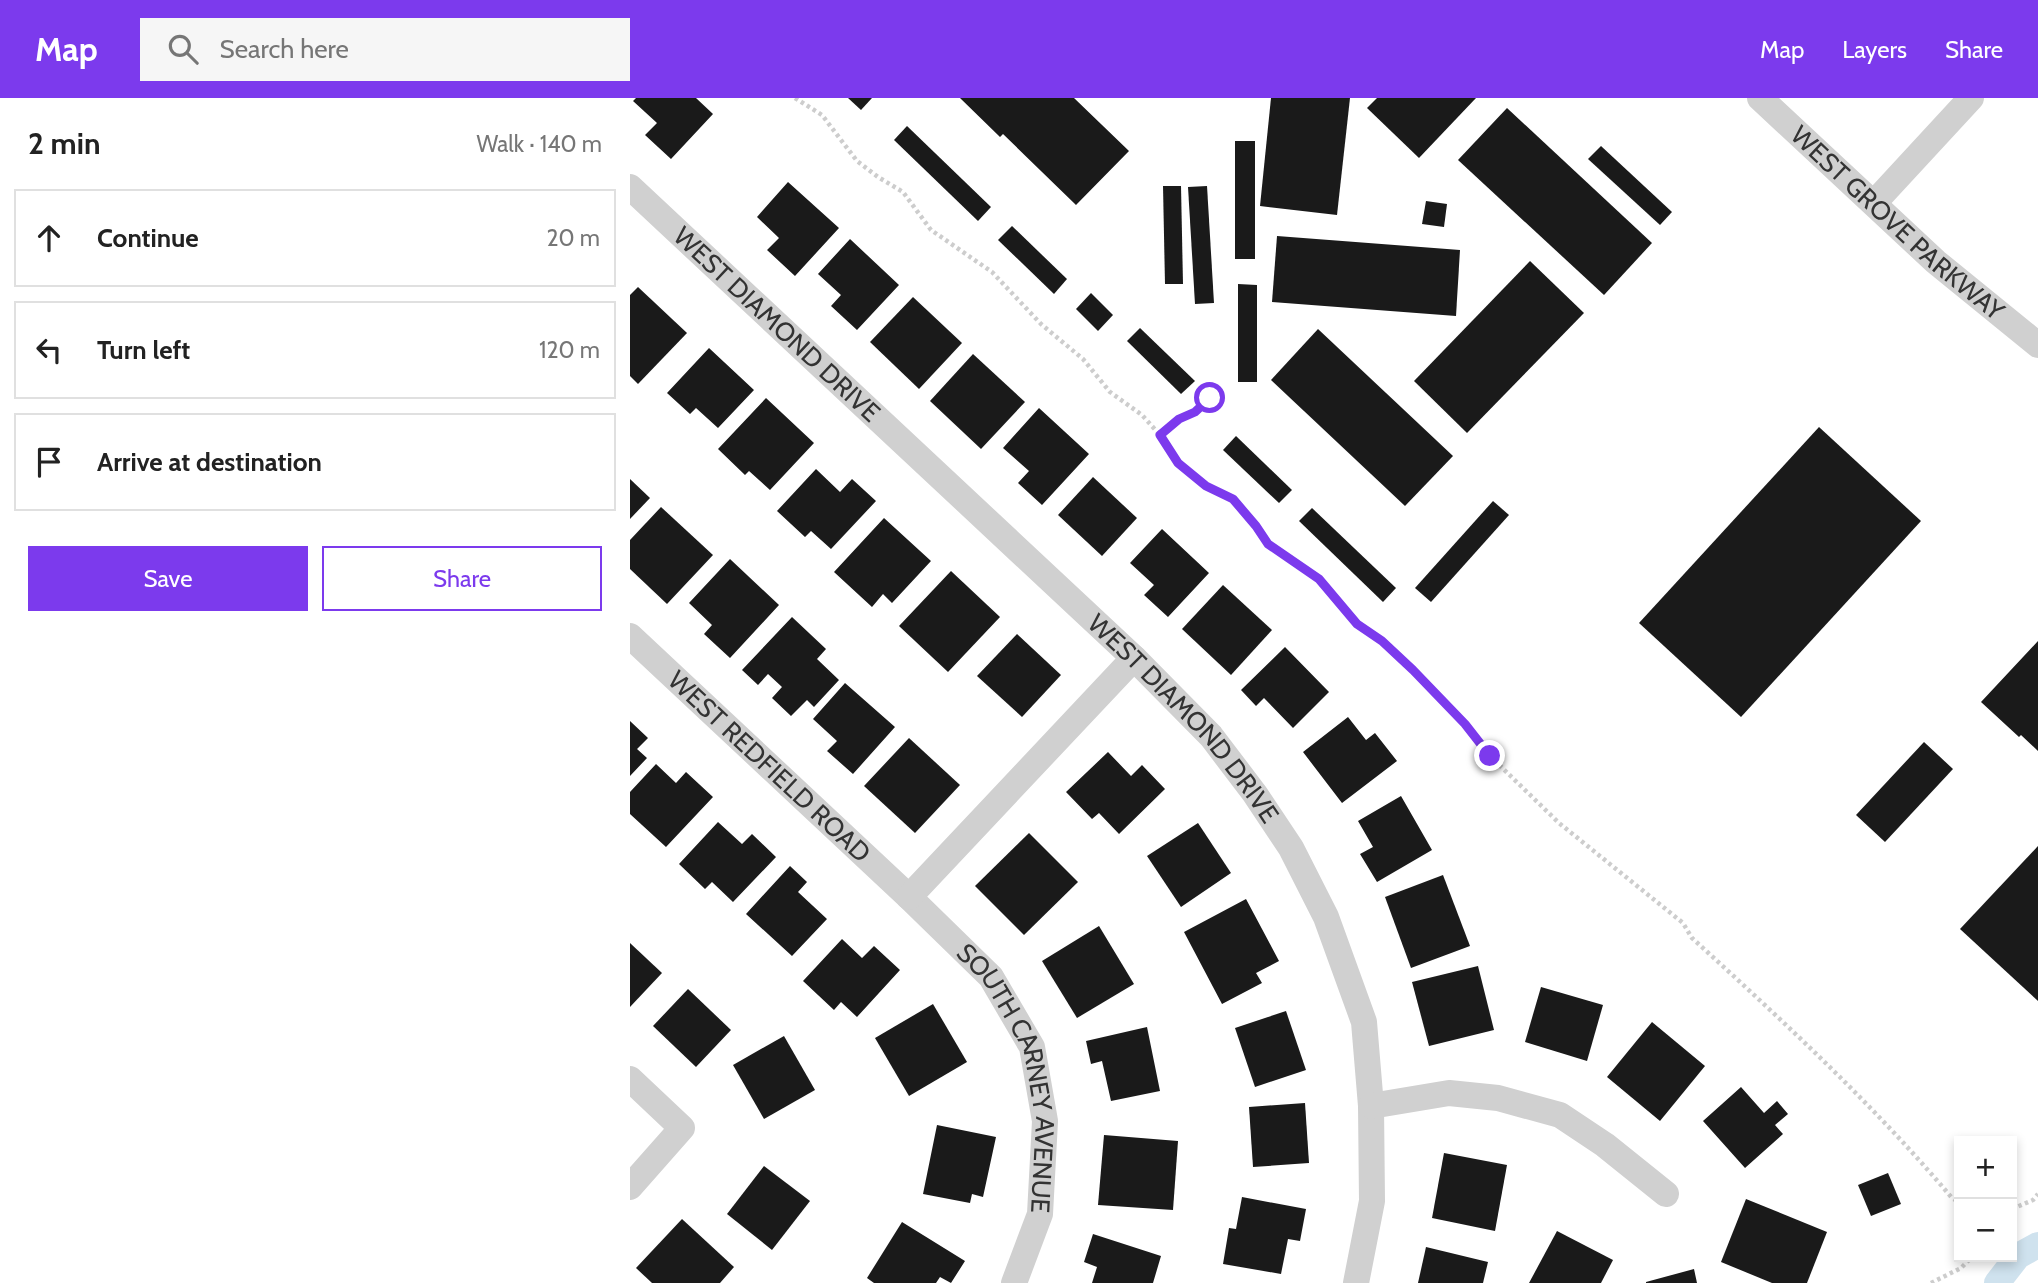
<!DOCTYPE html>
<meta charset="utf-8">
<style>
:root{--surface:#fff;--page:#f6f6f6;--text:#222;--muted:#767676;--line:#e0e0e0;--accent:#7c3aed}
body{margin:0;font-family:Cabin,sans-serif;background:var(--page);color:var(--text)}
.controls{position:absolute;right:21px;bottom:21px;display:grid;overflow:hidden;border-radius:0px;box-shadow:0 4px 10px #0003}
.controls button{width:63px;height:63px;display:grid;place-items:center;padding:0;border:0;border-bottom:2px solid var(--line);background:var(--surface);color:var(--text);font:35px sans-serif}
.stop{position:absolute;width:21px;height:21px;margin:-16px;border:5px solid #7c3aed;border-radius:50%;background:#fff}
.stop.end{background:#7c3aed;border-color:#fff;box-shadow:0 2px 7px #0008}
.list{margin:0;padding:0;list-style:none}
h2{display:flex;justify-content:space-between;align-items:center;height:91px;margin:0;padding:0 28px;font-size:30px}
h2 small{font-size:23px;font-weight:400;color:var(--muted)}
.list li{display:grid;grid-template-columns:46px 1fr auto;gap:21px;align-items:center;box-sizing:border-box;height:98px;margin:0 14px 14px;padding:0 14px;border:2px solid var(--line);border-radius:0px}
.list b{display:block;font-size:26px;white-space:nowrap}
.list em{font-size:23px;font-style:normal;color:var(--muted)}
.actions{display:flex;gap:14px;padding:21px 28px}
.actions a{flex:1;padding:16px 0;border:2px solid var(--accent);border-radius:0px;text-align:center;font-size:24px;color:var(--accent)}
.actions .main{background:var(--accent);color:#fff}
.icon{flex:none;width:38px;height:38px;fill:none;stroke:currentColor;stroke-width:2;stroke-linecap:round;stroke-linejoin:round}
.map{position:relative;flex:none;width:1408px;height:1185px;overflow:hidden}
header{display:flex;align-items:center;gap:42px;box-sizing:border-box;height:98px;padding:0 35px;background:var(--accent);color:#fff}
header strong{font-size:33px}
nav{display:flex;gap:38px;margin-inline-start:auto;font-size:24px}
.search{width:490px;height:63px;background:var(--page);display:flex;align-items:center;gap:18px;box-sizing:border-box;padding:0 24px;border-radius:0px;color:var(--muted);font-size:26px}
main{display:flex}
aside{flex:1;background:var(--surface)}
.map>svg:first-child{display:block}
</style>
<header>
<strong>Map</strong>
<div class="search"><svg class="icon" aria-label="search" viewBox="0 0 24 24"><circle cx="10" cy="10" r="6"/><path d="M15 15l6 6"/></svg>Search here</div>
<nav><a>Map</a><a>Layers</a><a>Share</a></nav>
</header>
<main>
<aside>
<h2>2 min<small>Walk · 140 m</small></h2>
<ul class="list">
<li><svg class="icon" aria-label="ahead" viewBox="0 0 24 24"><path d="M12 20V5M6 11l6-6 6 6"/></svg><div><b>Continue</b></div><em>20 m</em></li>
<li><svg class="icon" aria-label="left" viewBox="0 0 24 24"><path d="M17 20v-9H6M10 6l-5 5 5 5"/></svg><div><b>Turn left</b></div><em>120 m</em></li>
<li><svg class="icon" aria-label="arrive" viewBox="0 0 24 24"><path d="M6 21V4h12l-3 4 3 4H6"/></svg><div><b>Arrive at destination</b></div></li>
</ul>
<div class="actions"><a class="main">Save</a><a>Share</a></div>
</aside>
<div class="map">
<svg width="1408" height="1185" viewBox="0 0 1408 1185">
<rect width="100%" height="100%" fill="#fff"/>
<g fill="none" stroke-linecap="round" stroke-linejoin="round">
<!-- canal -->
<path stroke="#cfe2ee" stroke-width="26" d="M1367 1185 1388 1158 1408 1147"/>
</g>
<!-- building -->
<g fill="#1a1a1a">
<path d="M6 0H66L83 16 41 61 15 37 27 25 3 3Z"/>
<path d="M218 0H242L231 12Z"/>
<path d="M330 0H444L499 53 446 107 373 36 370 39Z"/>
<path d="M641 0H720L707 117 630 108Z"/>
<path d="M747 0H846L789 60 737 10Z"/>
<path d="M877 10 1022 145 974 197 828 62Z"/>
<path d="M277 28 361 109 348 123 264 42Z"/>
<rect x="605" y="43" width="20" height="118"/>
<path d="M971 48 1042 114 1030 127 958 61Z"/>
<path d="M158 84 209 130 165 178 137 152 149 140 127 119Z"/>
<path d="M533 88H551L553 186H535Z"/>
<path d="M577 88 584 205 565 206 558 89Z"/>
<path d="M796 103 817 106 814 129 792 126Z"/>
<path d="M382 128 437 181 424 196 368 142Z"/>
<path d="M647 138 830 152 826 218 642 204Z"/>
<path d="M220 141 269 187 227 232 201 208 211 197 188 176Z"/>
<path d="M900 163 954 215 837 335 784 283Z"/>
<path d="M608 186 627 187V284H608Z"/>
<path d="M8 189 57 235 8 286 0 278V197Z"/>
<path d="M461 195 483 217 468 233 446 211Z"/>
<path d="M283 199 332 245 289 291 240 244Z"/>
<path d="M510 230 565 283 551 296 497 243Z"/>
<path d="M688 231 823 358 775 408 641 282Z"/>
<path d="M79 250 124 292 88 330 66 310 60 316 37 295Z"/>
<path d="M343 256 395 304 351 351 300 303Z"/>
<path d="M136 300 184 345 140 392 119 373 115 377 88 351Z"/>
<path d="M409 310 459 356 412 407 388 385 399 373 373 350Z"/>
<path d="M1189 329 1291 423 1111 619 1009 525Z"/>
<path d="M606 338 662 392 649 405 593 352Z"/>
<path d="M186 371 210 394 222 381 246 403 201 451 181 433 175 439 147 413Z"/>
<path d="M463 379 507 420 472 458 428 417Z"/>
<path d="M0 381 20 400 0 421Z"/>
<path d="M863 403 879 417 801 504 785 490Z"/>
<path d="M31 409 83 457 37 506 0 471V442Z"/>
<path d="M682 410 766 490 753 504 669 423Z"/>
<path d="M254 420 301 463 262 505 253 496 242 509 204 474Z"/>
<path d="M532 431 579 475 538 519 514 497 524 487 500 465Z"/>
<path d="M100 461 149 507 100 560 74 536 82 527 59 505Z"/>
<path d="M321 473 370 519 318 574 269 528Z"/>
<path d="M593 487 642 532 601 577 552 531Z"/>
<path d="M162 519 196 551 187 561 209 582 184 609 177 602 161 618 142 600 152 589 138 576 128 587 112 572Z"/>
<path d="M387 536 431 577 392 619 347 578Z"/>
<path d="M1408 543V653L1391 637 1389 639 1351 604Z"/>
<path d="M655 549 699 594 663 630 634 600 626 608 611 592Z"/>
<path d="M215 585 265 629 223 676 197 653 207 643 183 621Z"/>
<path d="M718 619 736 642 745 635 767 663 712 705 673 654Z"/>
<path d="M0 623 18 640 7 651 17 660 0 678Z"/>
<path d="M279 640 330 687 285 735 234 688Z"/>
<path d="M1294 644 1323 671 1255 744 1226 717Z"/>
<path d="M478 654 501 678 512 667 535 691 489 736 469 715 462 721 436 694Z"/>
<path d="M26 666 46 685 56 674 83 699 36 749 0 716V694Z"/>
<path d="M771 698 802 752 747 784 730 756 743 749 728 723Z"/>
<path d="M88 724 112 746 122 736 146 759 103 804 82 784 75 791 49 766Z"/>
<path d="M568 725 601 775 551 809 517 758Z"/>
<path d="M399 735 448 784 394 837 345 788Z"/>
<path d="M1408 748V903L1330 831Z"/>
<path d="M160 768 177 784 168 794 197 821 162 858 116 816Z"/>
<path d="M813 777 840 848 781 870 755 799Z"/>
<path d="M616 801 649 863 626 875 632 885 592 906 554 834Z"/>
<path d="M469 828 504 886 447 920 412 863Z"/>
<path d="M212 841 232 860 244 848 270 872 227 919 211 904 204 912 173 883Z"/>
<path d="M0 845 32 875 0 909Z"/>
<path d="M848 868 864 932 799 948 782 884Z"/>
<path d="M911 889 973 907 957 963 895 944Z"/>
<path d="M58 891 101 932 66 969 23 928Z"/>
<path d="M303 906 337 964 279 998 245 940Z"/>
<path d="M656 913 676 972 625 989 605 930Z"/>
<path d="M1022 924 1075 968 1030 1023 977 979Z"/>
<path d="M517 929 530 993 481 1003 472 963 461 966 456 943Z"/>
<path d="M154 938 185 992 134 1021 103 967Z"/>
<path d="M1111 989 1134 1015 1147 1003 1158 1016 1145 1027 1153 1036 1115 1070 1073 1023Z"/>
<path d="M675 1005 679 1065 623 1069 619 1009Z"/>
<path d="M307 1027 366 1039 353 1099 342 1096 340 1105 293 1096Z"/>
<path d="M474 1037 548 1043 543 1112 468 1107Z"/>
<path d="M814 1055 877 1067 865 1133 802 1120Z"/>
<path d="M134 1068 180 1103 142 1152 97 1116Z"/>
<path d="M1258 1075 1271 1106 1241 1118 1228 1087Z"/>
<path d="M612 1099 676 1111 670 1143 658 1141 651 1176 593 1166 599 1130 606 1131Z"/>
<path d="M1116 1101 1197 1134 1177 1185H1142L1091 1164Z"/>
<path d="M52 1121 104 1169 90 1185H22L6 1170Z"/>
<path d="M272 1124 335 1163 321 1185 310 1179 306 1185H244L237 1180Z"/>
<path d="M927 1133 983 1162 971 1185H899Z"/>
<path d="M463 1136 531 1158 523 1185H462L467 1169 454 1164Z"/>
<path d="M796 1149 858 1164 853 1185H788Z"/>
<path d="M1064 1171 1067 1185H1016V1184Z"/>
</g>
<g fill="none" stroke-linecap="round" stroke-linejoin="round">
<!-- path -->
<g stroke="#cdcdcd" stroke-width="4.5" stroke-dasharray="3.5 3.5" stroke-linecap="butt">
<path d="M165 0 192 17 227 63 248 79 273 94 301 132 362 174 411 226 453 261 480 294 512 317 530 337 548 365 576 388 603 401 627 428 638 446 689 481 727 525 752 543 783 572 835 626 860 658 929 725 1053 825 1062 840C1153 923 1243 1006 1322 1100L1329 1104"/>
<path d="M530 337 549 321 565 314 580 300 595 299"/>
<path d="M1382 1111 1403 1102 1408 1096"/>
<path d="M1301 1185 1331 1170 1342 1159"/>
</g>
<!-- minor -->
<g stroke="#d0d0d0" stroke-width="26">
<path id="s1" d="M1130 0 1306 164 1408 247"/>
<path id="s2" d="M0 89 504 560 581 638 625 696 661 750 696 819 734 924 741 1008 742 1103 726 1185"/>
<path d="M1244 105 1341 0"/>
<path id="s3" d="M0 538 279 799 361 879 402 949 415 1023 410 1116 384 1185"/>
<path d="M279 799 504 560"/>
<path d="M0 981 52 1030 0 1089"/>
<path d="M741 1008 819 995 868 1000 930 1017 975 1047 1036 1096"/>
</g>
</g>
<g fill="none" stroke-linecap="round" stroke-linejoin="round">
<!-- route -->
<path stroke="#7c3aed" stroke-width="9" d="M580 300 565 314 549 321 530 337 548 365 576 388 603 401 626 428 638 446 689 481 727 526 752 543 783 572 835 626 860 658"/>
</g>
<g text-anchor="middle" stroke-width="7" stroke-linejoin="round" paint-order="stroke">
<!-- street labels -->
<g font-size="26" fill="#333" stroke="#fff">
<text dy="9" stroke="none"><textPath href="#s1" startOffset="186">WEST GROVE PARKWAY</textPath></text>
<text dy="9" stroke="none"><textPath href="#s2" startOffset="201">WEST DIAMOND DRIVE</textPath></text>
<text dy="9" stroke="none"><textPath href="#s2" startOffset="768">WEST DIAMOND DRIVE</textPath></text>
<text dy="9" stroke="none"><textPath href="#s3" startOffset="191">WEST REDFIELD ROAD</textPath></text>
<text dy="9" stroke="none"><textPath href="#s3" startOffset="600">SOUTH CARNEY AVENUE</textPath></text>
</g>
</g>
</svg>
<div class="controls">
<button>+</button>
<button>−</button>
</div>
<div class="stop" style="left:580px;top:300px"></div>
<div class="stop end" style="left:860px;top:658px"></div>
</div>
</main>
